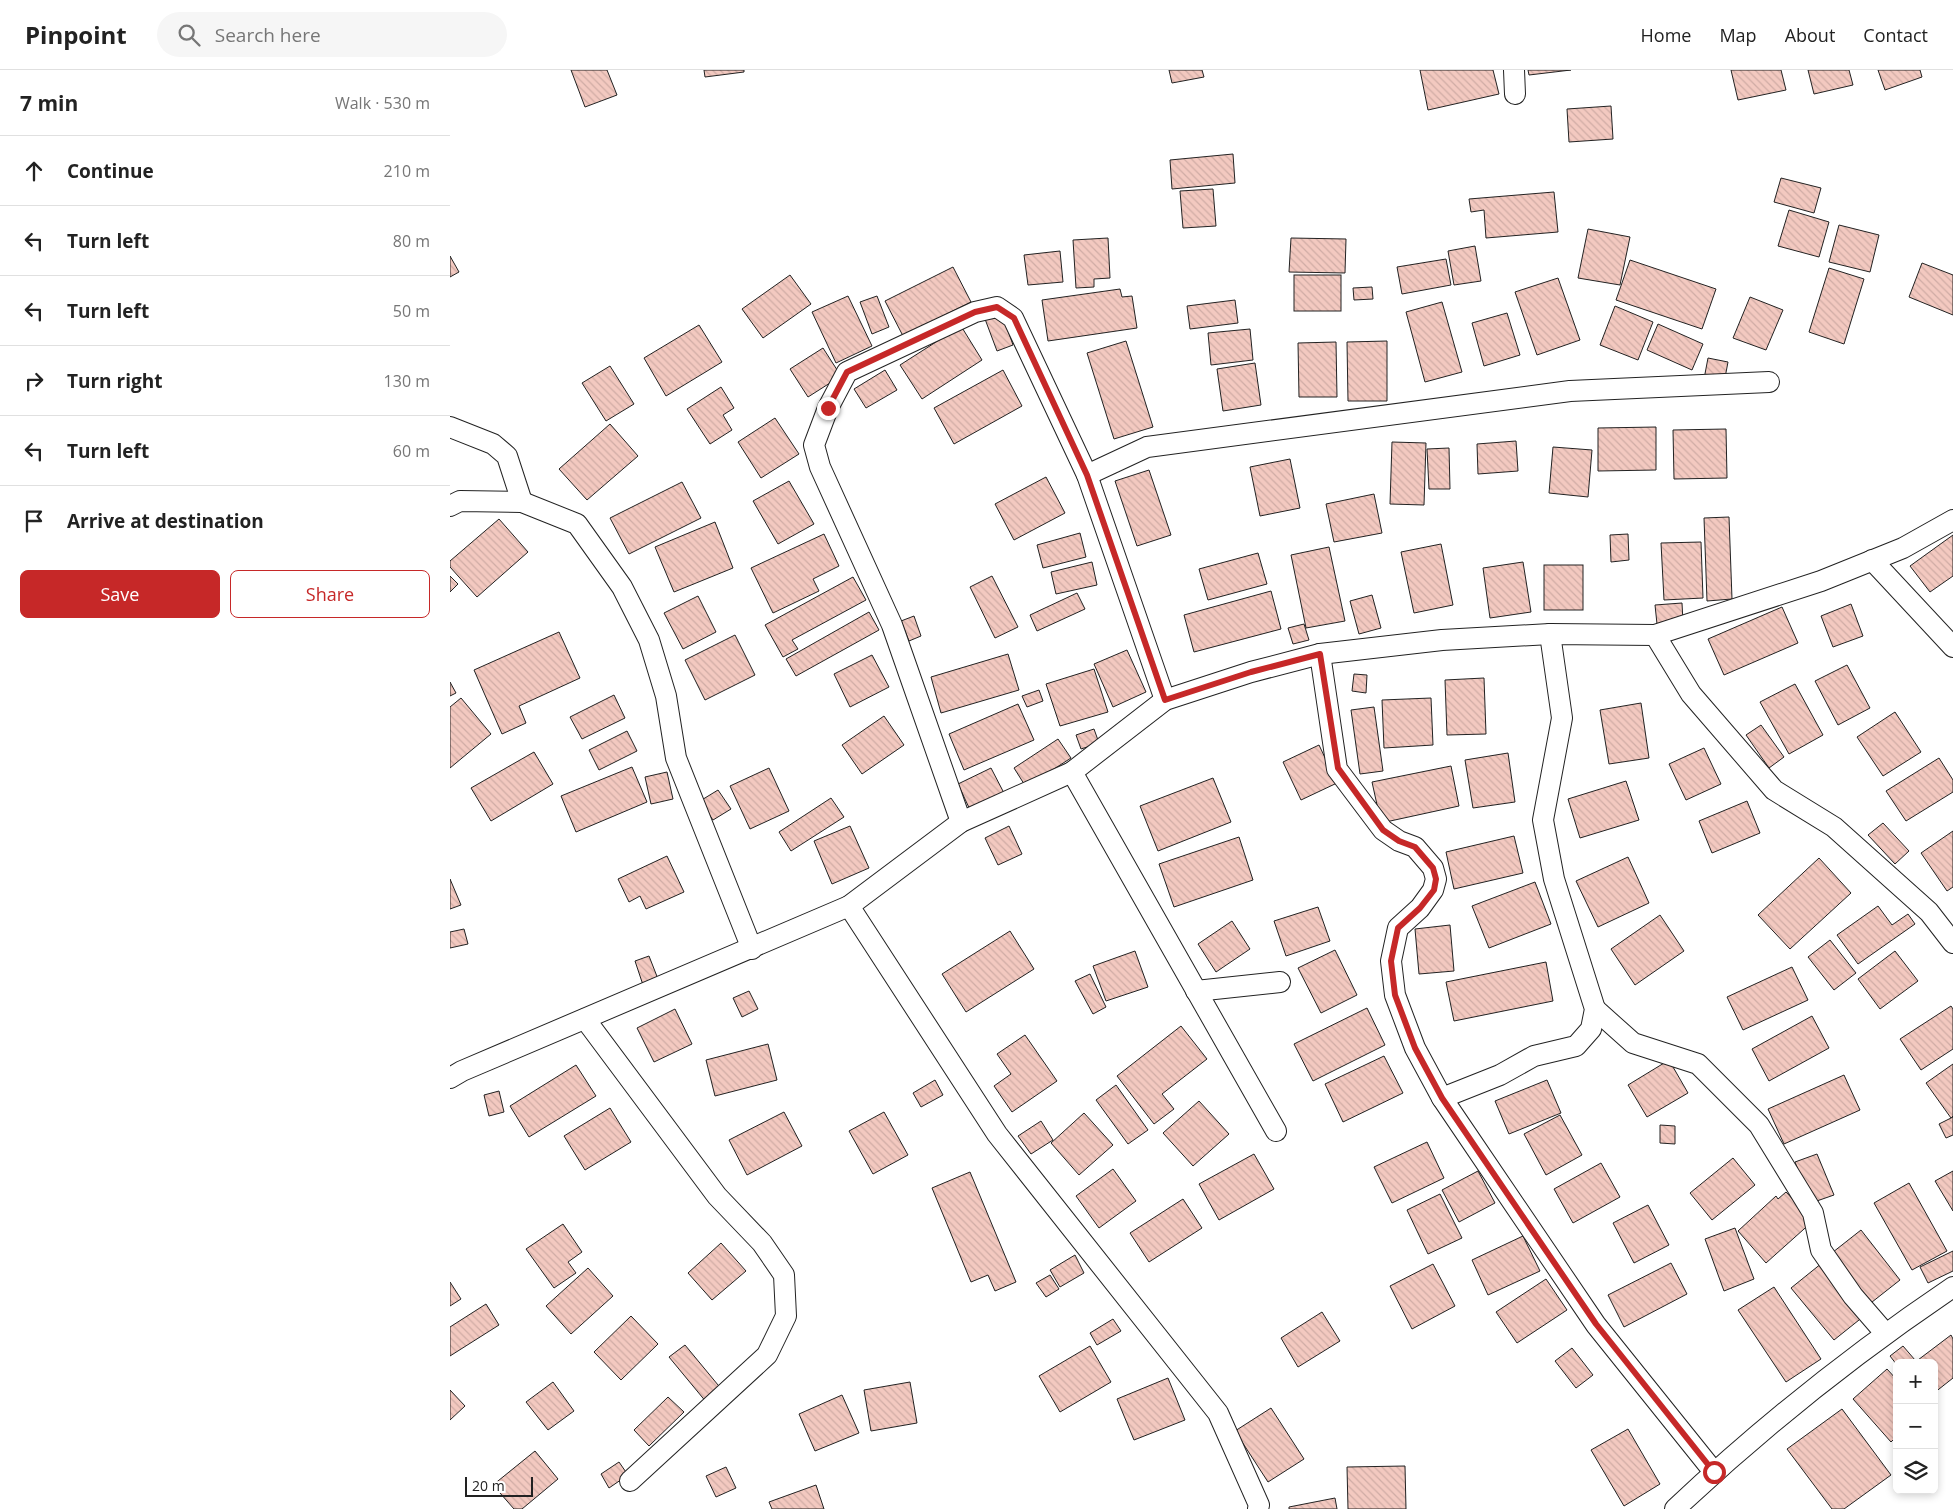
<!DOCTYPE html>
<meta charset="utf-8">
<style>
:root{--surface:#fff;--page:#f6f6f6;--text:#222;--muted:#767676;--line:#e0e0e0;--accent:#c62828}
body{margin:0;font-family:"Open Sans",sans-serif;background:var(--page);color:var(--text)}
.controls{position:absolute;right:15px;bottom:15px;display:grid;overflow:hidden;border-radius:8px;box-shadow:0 2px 8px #0003}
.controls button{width:45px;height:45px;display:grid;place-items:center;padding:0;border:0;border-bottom:1px solid var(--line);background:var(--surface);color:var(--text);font:25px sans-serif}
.scale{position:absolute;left:15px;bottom:12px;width:68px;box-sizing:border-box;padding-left:5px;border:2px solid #222;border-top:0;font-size:14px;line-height:18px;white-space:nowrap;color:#222;-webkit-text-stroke:4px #fff;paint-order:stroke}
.stop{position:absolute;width:15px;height:15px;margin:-11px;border:4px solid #c62828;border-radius:50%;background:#fff}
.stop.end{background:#c62828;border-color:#fff;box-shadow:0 1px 5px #0008}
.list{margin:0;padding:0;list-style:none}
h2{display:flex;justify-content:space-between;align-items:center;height:65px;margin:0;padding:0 20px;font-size:21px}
h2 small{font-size:16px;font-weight:400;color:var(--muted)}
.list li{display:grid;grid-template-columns:32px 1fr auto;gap:15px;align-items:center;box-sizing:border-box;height:70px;padding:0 20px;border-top:1px solid var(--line)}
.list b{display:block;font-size:19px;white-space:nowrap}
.list em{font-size:16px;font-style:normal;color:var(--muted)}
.actions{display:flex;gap:10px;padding:15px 20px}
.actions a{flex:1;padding:11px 0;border:1px solid var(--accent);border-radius:8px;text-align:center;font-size:18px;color:var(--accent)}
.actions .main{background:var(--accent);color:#fff}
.icon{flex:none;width:28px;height:28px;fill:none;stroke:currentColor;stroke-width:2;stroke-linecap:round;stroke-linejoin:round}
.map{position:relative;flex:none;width:1503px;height:1439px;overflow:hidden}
header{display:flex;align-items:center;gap:30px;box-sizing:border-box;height:70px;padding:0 25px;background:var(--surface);border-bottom:1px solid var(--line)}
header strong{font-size:24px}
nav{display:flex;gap:28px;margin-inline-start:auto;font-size:18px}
.search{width:350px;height:45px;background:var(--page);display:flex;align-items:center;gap:12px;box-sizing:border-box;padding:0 18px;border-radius:28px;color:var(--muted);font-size:19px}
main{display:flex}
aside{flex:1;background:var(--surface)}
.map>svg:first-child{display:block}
</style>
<header>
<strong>Pinpoint</strong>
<div class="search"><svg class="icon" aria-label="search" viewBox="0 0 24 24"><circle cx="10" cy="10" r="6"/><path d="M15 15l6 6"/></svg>Search here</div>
<nav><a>Home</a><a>Map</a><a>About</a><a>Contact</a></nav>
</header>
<main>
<aside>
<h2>7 min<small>Walk · 530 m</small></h2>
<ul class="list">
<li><svg class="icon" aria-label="ahead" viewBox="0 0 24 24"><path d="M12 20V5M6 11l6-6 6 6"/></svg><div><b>Continue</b></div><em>210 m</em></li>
<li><svg class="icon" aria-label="left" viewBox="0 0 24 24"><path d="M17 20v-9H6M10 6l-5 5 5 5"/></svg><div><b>Turn left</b></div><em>80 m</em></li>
<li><svg class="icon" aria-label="left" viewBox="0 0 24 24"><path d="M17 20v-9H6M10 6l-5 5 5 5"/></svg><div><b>Turn left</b></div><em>50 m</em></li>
<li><svg class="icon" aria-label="right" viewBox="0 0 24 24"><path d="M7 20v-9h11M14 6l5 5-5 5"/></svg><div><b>Turn right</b></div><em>130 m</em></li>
<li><svg class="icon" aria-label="left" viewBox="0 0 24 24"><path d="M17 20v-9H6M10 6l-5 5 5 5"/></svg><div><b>Turn left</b></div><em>60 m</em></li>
<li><svg class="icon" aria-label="arrive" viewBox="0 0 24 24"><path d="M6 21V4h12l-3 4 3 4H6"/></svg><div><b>Arrive at destination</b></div></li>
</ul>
<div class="actions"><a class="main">Save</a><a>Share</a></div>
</aside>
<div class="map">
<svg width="1503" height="1439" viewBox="0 0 1503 1439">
<defs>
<pattern id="building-back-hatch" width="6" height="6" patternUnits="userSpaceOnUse" patternTransform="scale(1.25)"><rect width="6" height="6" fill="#f3c9c0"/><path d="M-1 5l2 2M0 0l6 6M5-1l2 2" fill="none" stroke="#d0aca5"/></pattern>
</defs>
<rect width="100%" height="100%" fill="#fff"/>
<!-- building -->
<g fill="url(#building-back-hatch)" stroke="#222">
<path d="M121 0H157L167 25 135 37Z"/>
<path d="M254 0H294V2L255 7Z"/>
<path d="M719 0H752L754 7 722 13Z"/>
<path d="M970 0H1043L1049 24 978 40Z"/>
<path d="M1078 0H1121L1079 5Z"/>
<path d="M1281 0H1331L1336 20 1288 30Z"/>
<path d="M1358 0H1399L1403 15 1364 24Z"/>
<path d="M1428 0H1470L1472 7 1435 20Z"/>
<path d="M1161 36 1163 69 1119 72 1117 39Z"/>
<path d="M783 84 785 113 722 119 720 90Z"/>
<path d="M1331 108 1371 118 1364 143 1324 132Z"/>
<path d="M763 119 766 156 733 158 730 121Z"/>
<path d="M1104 122 1108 162 1036 168 1034 140 1021 142 1019 129Z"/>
<path d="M1339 140 1379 152 1369 187 1328 176Z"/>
<path d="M1389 155 1429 165 1420 202 1379 192Z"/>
<path d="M1138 159 1180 167 1170 215 1128 208Z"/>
<path d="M658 168 660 208 644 209V217L626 218 623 170Z"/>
<path d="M841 168 896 169 895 203 839 202Z"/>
<path d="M1025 176 1031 211 1004 215 998 181Z"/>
<path d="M610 181 613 212 578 215 574 185Z"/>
<path d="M0 186 9 202 0 207Z"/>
<path d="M996 189 1001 215 952 224 947 197Z"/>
<path d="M1180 190 1266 219 1252 259 1166 230Z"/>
<path d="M1472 193 1503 205V245L1459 227Z"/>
<path d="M503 197 521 232 453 266 435 231Z"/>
<path d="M1379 198 1414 209 1394 274 1359 262Z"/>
<path d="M340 205 361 234 313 268 292 239Z"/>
<rect x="844" y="205" width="47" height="36"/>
<path d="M1108 208 1130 270 1087 285 1065 222Z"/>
<path d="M922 217 923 229 904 230 903 218Z"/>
<path d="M670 219 672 227 682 226 687 258 598 271 592 230Z"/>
<path d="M398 226 422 276 386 293 362 242Z"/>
<path d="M427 226 439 257 422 264 410 232Z"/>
<path d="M1300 227 1333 240 1316 280 1283 268Z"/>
<path d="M785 230 788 253 740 259 737 236Z"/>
<path d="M992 232 1012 302 975 312 956 242Z"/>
<path d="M1165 236 1203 252 1188 290 1150 275Z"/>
<path d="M552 243 563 275 547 281 535 249Z"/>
<path d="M1057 243 1070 285 1034 296 1022 253Z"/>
<path d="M1208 254 1253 274 1242 300 1197 280Z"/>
<path d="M249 255 272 292 216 326 194 288Z"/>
<path d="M511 256 532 290 472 329 450 295Z"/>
<path d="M800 259 803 290 761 295 758 263Z"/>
<path d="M676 271 703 357 664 369 637 283Z"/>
<path d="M937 271V331H898L897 272Z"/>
<path d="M886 272 887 327H849L848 273Z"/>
<path d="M373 278 391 306 358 327 340 299Z"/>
<path d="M1258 288 1278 292 1274 313 1254 309Z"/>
<path d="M805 293 811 335 773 341 767 299Z"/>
<path d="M160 296 184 334 156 351 132 313Z"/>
<path d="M435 300 447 320 416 338 404 319Z"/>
<path d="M553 300 572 336 504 374 484 338Z"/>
<path d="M271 317 284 338 273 345 282 360 260 374 237 339Z"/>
<path d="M325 348 349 384 311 408 288 372Z"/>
<path d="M160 354 188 386 137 430 109 399Z"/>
<path d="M1206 357V400L1148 401V358Z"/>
<path d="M1276 359 1277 408 1224 409 1223 360Z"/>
<path d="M1066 371 1068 401 1028 404 1027 374Z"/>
<path d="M942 372 976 373 974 435 940 434Z"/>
<path d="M1103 377 1142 380 1138 427 1099 423Z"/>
<path d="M999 378 1000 419H979L977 379Z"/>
<path d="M840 389 850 438 810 446 800 397Z"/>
<path d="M699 400 721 465 687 476 665 411Z"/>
<path d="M596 407 615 443 564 470 545 434Z"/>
<path d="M339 411 364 454 328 474 303 431Z"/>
<path d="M232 412 251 448 179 484 160 448Z"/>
<path d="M924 424 932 463 884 472 876 434Z"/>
<path d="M1279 447 1282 529 1257 531 1254 448Z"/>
<path d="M49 449 78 482 27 527 0 497V491Z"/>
<path d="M265 452 283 498 224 522 205 477Z"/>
<path d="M630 463 636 487 593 498 587 475Z"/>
<path d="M374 464 389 496 363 509 369 521 323 543 301 498Z"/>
<path d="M1178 464 1179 490 1161 492 1160 465Z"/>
<path d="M1503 465V506L1480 522 1460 496Z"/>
<path d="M1251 472 1253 528 1214 530 1211 473Z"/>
<path d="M991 474 1003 535 964 543 951 482Z"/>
<path d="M879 477 895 551 856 558 841 485Z"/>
<path d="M808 483 817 514 758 530 749 499Z"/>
<path d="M642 492 647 515 606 524 601 502Z"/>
<path d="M1073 492 1081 542 1040 548 1033 498Z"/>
<rect x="1094" y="495" width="39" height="45"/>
<path d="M0 506 8 514 0 522Z"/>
<path d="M542 506 568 557 545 568 520 517Z"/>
<path d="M403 507 416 530 342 570 348 579 333 587 315 555Z"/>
<path d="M821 521 831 559 744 582 734 545Z"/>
<path d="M627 523 635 539 587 561 580 545Z"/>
<path d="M922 525 931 558 909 564 900 531Z"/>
<path d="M248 526 266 562 233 579 214 543Z"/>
<path d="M1232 533 1233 552 1207 554 1205 535Z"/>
<path d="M1401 534 1413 566 1383 577 1371 546Z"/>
<path d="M1332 537 1348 573 1274 605 1258 569Z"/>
<path d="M419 542 429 560 346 606 336 589Z"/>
<path d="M464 546 471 566 459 571 451 551Z"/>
<path d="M854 554 859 570 843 574 838 558Z"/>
<path d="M109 562 130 608 69 636 76 653 52 664 24 600Z"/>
<path d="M285 565 305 605 255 630 235 590Z"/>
<path d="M677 580 696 622 663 637 644 594Z"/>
<path d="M558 584 569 620 491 643 481 607Z"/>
<path d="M422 585 439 617 400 637 384 604Z"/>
<path d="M1397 595 1420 638 1388 655 1365 611Z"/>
<path d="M644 599 658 642 610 656 596 614Z"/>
<path d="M904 604 917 605 916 623 902 621Z"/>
<path d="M1034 608 1036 664 997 665 995 610Z"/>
<path d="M0 612 6 623 0 626Z"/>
<path d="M1345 614 1373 665 1339 684 1310 632Z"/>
<path d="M589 620 593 631 577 637 572 626Z"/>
<path d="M164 625 175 648 132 669 120 647Z"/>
<path d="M11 628 41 664 0 698V637Z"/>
<path d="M981 628 983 675 934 678 932 630Z"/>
<path d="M1191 633 1199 688 1159 694 1150 640Z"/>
<path d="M568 634 584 670 514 700 499 664Z"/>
<path d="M924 637 933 701 910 704 901 640Z"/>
<path d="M1445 642 1471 682 1433 706 1407 667Z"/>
<path d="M434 646 454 675 412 704 392 675Z"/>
<path d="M1311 655 1334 687 1319 698 1296 665Z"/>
<path d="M644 659 649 673 631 679 626 665Z"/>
<path d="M177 661 187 681 149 700 139 680Z"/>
<path d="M608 669 621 688 576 717 564 698Z"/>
<path d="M869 675 887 713 851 730 833 692Z"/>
<path d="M1254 678 1271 714 1236 730 1219 694Z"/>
<path d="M84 682 103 714 41 751 21 718Z"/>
<path d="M1058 683 1065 732 1023 738 1015 690Z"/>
<path d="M1489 688 1503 710V722L1456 751 1436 721Z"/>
<path d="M1001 696 1009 736 931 753 922 712Z"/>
<path d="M182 697 197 732 126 762 111 726Z"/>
<path d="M319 698 339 741 300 759 280 716Z"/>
<path d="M541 698 555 725 521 742 508 714Z"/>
<path d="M217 702 223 729 201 734 195 707Z"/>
<path d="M763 708 781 752 708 781 690 736Z"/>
<path d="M1176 711 1189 750 1130 768 1118 729Z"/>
<path d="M268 720 281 739 263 750 250 731Z"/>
<path d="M381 728 394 747 341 781 329 762Z"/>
<path d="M1297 731 1310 763 1262 783 1249 751Z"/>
<path d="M1433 753 1459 781 1445 794 1418 765Z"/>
<path d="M400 756 419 798 382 814 364 771Z"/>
<path d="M559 756 572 784 548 795 535 768Z"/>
<path d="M1503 761V817L1497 821 1471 783Z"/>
<path d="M1064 766 1073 803 1004 819 996 782Z"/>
<path d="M789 767 803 810 724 837 709 794Z"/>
<path d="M217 786 234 822 196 839 190 826 179 832 168 809Z"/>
<path d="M1178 787 1199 833 1148 857 1126 811Z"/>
<path d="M1369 788 1401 823 1340 879 1308 845Z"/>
<path d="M0 809 11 835 0 839Z"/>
<path d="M1085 812 1101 854 1039 878 1022 836Z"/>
<path d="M1428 836 1442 855 1458 844 1465 854 1408 894 1387 865Z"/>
<path d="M868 837 880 871 836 886 824 851Z"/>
<path d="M1210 845 1234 881 1185 915 1161 879Z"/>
<path d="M782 851 800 879 766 902 748 874Z"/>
<path d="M1000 855 1004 901 969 904 965 859Z"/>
<path d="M14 859 18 874 0 878V862Z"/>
<path d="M560 861 584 899 516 942 492 904Z"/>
<path d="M1380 870 1406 903 1384 920 1358 887Z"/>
<path d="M885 880 907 925 871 943 848 898Z"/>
<path d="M685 881 698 917 656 931 643 896Z"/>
<path d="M1445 881 1468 911 1430 939 1408 909Z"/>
<path d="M199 886 208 909 193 915 185 891Z"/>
<path d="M1096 892 1103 931 1004 951 996 912Z"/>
<path d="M1342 897 1358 930 1293 960 1277 927Z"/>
<path d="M640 904 656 937 643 944 625 911Z"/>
<path d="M299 921 308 939 292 947 283 928Z"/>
<path d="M1501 936 1503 939V979L1471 1000 1450 969Z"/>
<path d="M917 938 935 975 863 1011 844 974Z"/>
<path d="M225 939 242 974 204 992 187 958Z"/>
<path d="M1362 946 1379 978 1319 1011 1302 979Z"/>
<path d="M731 956 757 989 712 1024 724 1039 704 1054 667 1006Z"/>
<path d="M575 965 607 1011 562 1042 544 1016 561 1004 547 984Z"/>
<path d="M318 974 327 1010 265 1026 256 990Z"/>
<path d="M934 986 953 1023 893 1052 875 1014Z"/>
<path d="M1219 990 1238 1023 1197 1047 1178 1015Z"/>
<path d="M1503 994V1046L1501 1048 1476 1013Z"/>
<path d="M126 995 146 1026 79 1067 60 1036Z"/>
<path d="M1394 1005 1410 1040 1334 1074 1318 1039Z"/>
<path d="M485 1010 493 1025 471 1037 463 1023Z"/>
<path d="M1097 1010 1111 1043 1059 1064 1045 1031Z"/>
<path d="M666 1015 698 1060 678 1074 646 1030Z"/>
<path d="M49 1021 54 1042 39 1046 34 1025Z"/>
<path d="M749 1031 779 1064 743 1096 713 1063Z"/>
<path d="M160 1038 181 1072 135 1100 114 1066Z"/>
<path d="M334 1042 352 1076 297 1105 279 1070Z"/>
<path d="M434 1042 458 1085 423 1104 399 1061Z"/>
<path d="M634 1043 663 1075 629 1105 601 1073Z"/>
<path d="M1110 1045 1132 1085 1096 1105 1074 1064Z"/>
<path d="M1503 1047V1065L1496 1068 1489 1054Z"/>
<path d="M591 1051 603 1070 581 1084 568 1066Z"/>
<path d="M1210 1055 1225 1056V1074L1210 1073Z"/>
<path d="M977 1072 994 1108 942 1133 924 1097Z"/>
<path d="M804 1084 824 1119 769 1150 749 1114Z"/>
<path d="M1367 1084 1384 1125 1361 1133 1345 1092Z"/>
<path d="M1283 1088 1305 1115 1262 1150 1240 1123Z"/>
<path d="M1151 1093 1170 1127 1123 1153 1104 1119Z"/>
<path d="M663 1099 686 1131 649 1158 626 1126Z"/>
<path d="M1028 1101 1045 1133 1009 1152 992 1120Z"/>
<path d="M1503 1101V1141L1485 1111Z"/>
<path d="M520 1102 566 1212 545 1221 538 1205 521 1212 482 1118Z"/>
<path d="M1459 1113 1497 1181 1462 1200 1424 1133Z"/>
<path d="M1336 1122 1363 1151 1316 1193 1288 1161 1326 1126 1328 1129Z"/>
<path d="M990 1124 1012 1168 978 1184 957 1140Z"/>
<path d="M733 1129 752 1158 699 1192 680 1163Z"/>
<path d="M1198 1135 1219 1175 1184 1193 1163 1153Z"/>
<path d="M113 1154 132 1182 118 1192 126 1203 104 1218 76 1179Z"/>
<path d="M1285 1158 1304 1209 1274 1221 1255 1169Z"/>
<path d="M1411 1160 1450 1210 1417 1236 1378 1186Z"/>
<path d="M1073 1166 1090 1201 1038 1225 1022 1190Z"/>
<path d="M271 1173 296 1201 262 1230 238 1203Z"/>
<path d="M1503 1181V1201L1478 1213 1470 1197Z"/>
<path d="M625 1185 634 1203 610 1217 600 1200Z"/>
<path d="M1221 1193 1237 1224 1174 1257 1158 1225Z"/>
<path d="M1372 1193 1414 1246 1384 1270 1341 1218Z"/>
<path d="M983 1194 1005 1236 962 1259 940 1216Z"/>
<path d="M138 1198 163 1226 121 1264 96 1236Z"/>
<path d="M600 1205 609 1219 596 1227 586 1213Z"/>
<path d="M1096 1209 1117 1240 1067 1273 1046 1242Z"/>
<path d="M0 1212 11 1229 0 1236Z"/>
<path d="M1324 1217 1371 1289 1336 1312 1288 1240Z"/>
<path d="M36 1234 49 1255 0 1286V1257Z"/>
<path d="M872 1242 890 1271 848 1297 831 1268Z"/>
<path d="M181 1246 208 1274 171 1310 144 1282Z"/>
<path d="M663 1249 671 1261 647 1275 640 1263Z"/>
<path d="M1501 1265 1503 1269V1308L1484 1323V1293H1464Z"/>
<path d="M235 1275 273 1321 257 1333 219 1287Z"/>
<path d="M640 1276 661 1312 610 1342 589 1306Z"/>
<path d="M1453 1276 1465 1290 1461 1293H1447V1295L1440 1286Z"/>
<path d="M1122 1278 1143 1305 1126 1318 1105 1291Z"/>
<path d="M1437 1299 1447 1310V1366L1441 1372 1403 1329Z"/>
<path d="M718 1308 735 1350 684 1370 667 1329Z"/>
<path d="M103 1312 124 1341 98 1360 76 1332Z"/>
<path d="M460 1312 467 1353 421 1361 414 1320Z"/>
<path d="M0 1320 15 1336 0 1350Z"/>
<path d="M392 1325 409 1363 365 1381 349 1344Z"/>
<path d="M218 1327 234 1342 199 1376 184 1360Z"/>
<path d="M821 1338 854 1389 818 1412 785 1361Z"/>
<path d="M1392 1339 1441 1405 1394 1439H1382L1337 1379Z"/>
<path d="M1178 1359 1210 1414 1174 1436 1141 1380Z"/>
<path d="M85 1381 108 1409 72 1439H64L43 1415Z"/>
<path d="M169 1392 178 1405 159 1418 151 1404Z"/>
<path d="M955 1396 956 1439H898L897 1397Z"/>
<path d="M276 1397 286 1418 266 1427 256 1406Z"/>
<path d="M366 1415 374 1439H322L319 1432Z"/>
<path d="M885 1428 887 1439H839V1437Z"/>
</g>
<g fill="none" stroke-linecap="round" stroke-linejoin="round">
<defs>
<g id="street">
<path d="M1064 0 1065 24"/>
<path d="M0 357 43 374 57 386 72 432"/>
<path d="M637 405 697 377 1120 321 1319 312"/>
<path d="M0 436 10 431 72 432 127 454 172 517 199 570 216 626 226 688 302 879"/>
<path d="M1422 490 1503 577"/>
<path d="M1205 565 1241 624 1324 720 1384 757 1479 842 1503 873"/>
<path d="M870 584 887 699 933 760 949 771 965 777 983 798 986 809 983 820 970 838 948 858 941 891 945 925 965 978 992 1028 1146 1255 1264 1402"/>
<path d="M622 702 826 1061"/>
<path d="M511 752 442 555 370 397 364 375 378 338 397 302 525 242 547 237 563 248 637 405 715 630"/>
<path d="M399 836 547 1064 768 1343 809 1435 808 1439"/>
<path d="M746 921 830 912"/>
<path d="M1145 939 1183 973 1248 994 1309 1055 1363 1143 1371 1180 1403 1226 1435 1263"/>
<path d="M135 949 267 1126 312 1173 334 1205 336 1246 317 1285 180 1411"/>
<path d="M0 1008 12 1001 399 836 511 752 622 702 715 630 801 602 870 584 992 570 1100 564 1205 565 1371 511 1453 478 1503 450"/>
<path d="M992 1028 1050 1005 1084 986 1126 976 1141 959 1145 939 1104 809 1093 750 1112 648 1100 564"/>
<path d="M1225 1439C1311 1358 1405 1283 1503 1217"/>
</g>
</defs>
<!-- street casing -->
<use href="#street" stroke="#222" stroke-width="22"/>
<!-- street -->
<use href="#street" stroke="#fff" stroke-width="20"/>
</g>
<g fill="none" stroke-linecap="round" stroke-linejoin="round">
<!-- route -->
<path stroke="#c62828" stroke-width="6" d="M378 338 397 302 525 242 547 237 564 248 637 405 715 630 801 602 870 584 888 698 933 760 949 771 965 777 983 798 986 809 984 820 970 838 948 858 941 891 945 925 965 978 992 1028 1146 1254 1264 1402"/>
</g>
</svg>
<div class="controls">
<button>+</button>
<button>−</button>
<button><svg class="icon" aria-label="layers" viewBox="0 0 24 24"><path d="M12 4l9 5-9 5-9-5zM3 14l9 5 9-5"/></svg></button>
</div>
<div class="scale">20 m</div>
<div class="stop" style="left:1264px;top:1402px"></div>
<div class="stop end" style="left:378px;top:338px"></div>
</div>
</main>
